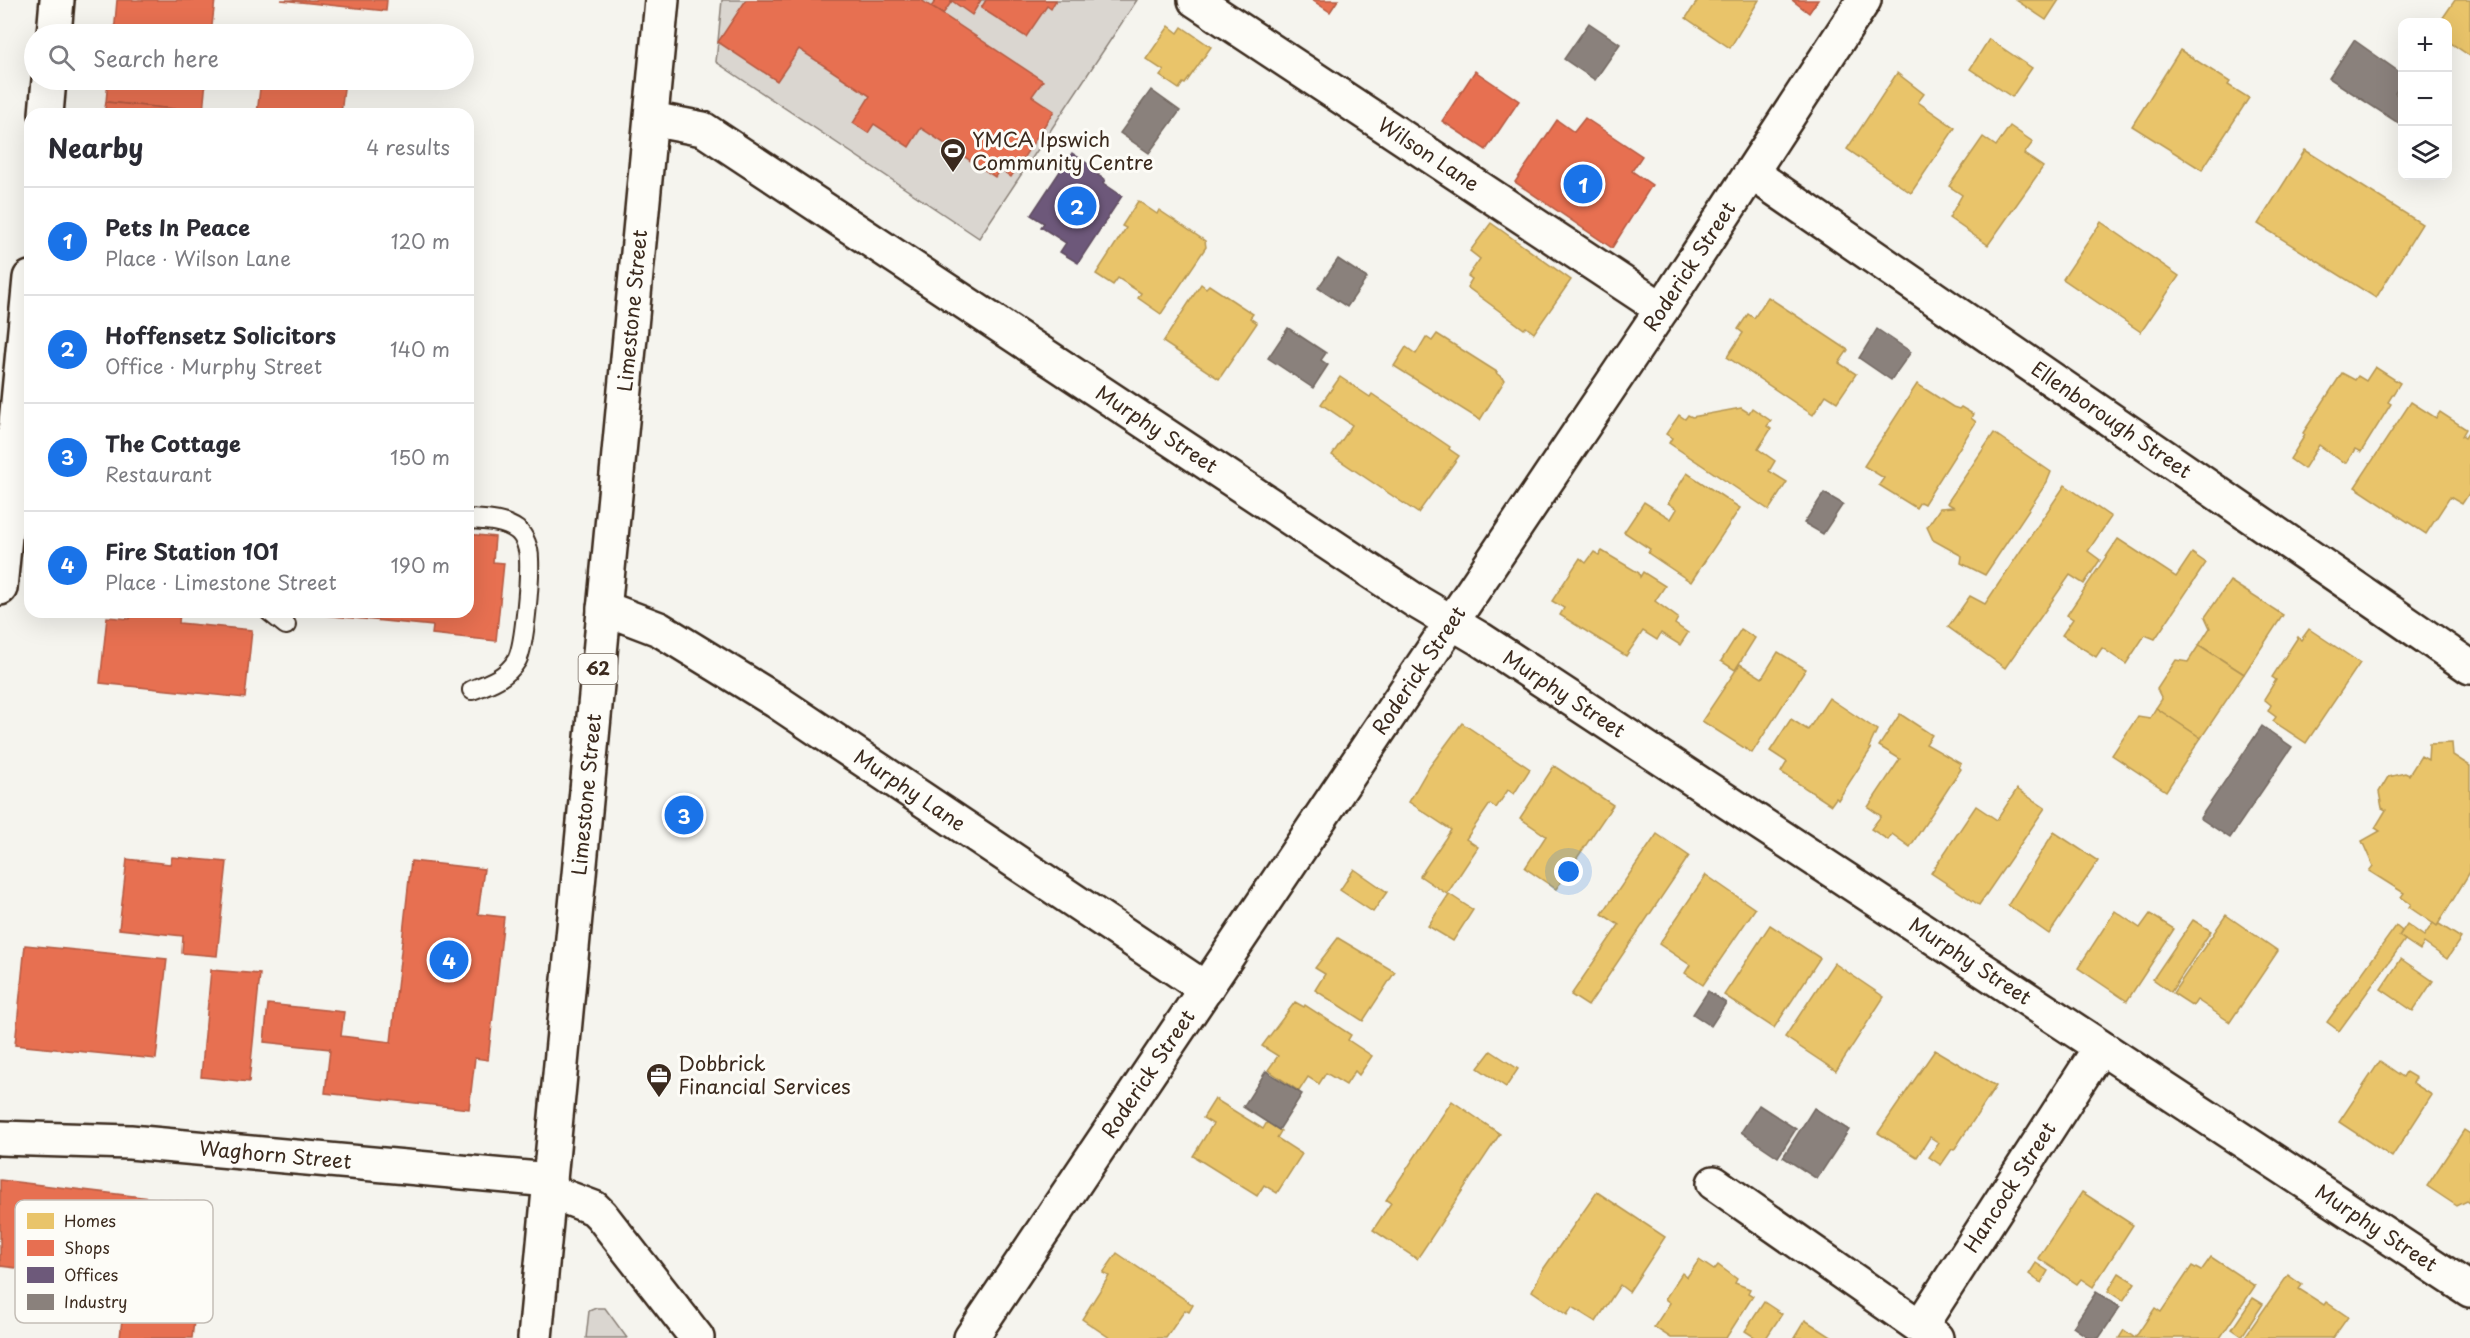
<!DOCTYPE html>
<meta charset="utf-8">
<style>
:root{--surface:#fff;--page:#f7f7f7;--text:#2b2b33;--muted:#7c7c81;--line:#e1e1e2;--accent:#1a73e8}
body{margin:0;font-family:"Playpen Sans",sans-serif;background:var(--page);color:var(--text)}
.controls{position:absolute;right:18px;top:18px;display:grid;overflow:hidden;border-radius:12px;box-shadow:0 6px 24px #0002}
.controls button{width:54px;height:54px;display:grid;place-items:center;padding:0;border:0;border-bottom:2px solid var(--line);background:var(--surface);color:var(--text);font:30px sans-serif}
.you{position:absolute;left:1569px;top:872px;width:21px;height:21px;margin:-15px;border:4px solid #fff;border-radius:50%;background:#1a73e8;box-shadow:0 0 0 9px #1a73e833}
.badge{display:grid;place-items:center;width:39px;height:39px;border-radius:50%;background:var(--accent);color:#fff;font-size:20px;font-weight:700}
.pin{position:absolute;translate:-50% -50%;border:3px solid #fff;box-shadow:0 2px 6px #0006}
.list{margin:0;padding:0;list-style:none}
h2{display:flex;justify-content:space-between;align-items:center;height:78px;margin:0;padding:0 24px;font-size:26px}
h2 small{font-size:20px;font-weight:400;color:var(--muted)}
.list li{display:grid;grid-template-columns:39px 1fr auto;gap:18px;align-items:center;box-sizing:border-box;height:108px;padding:0 24px;border-top:2px solid var(--line)}
.list b{display:block;font-size:22px;white-space:nowrap}
.list p{margin:0;font-size:20px;white-space:nowrap;color:var(--muted)}
.list em{font-size:20px;font-style:normal;color:var(--muted)}
.icon{flex:none;width:33px;height:33px;fill:none;stroke:currentColor;stroke-width:2;stroke-linecap:round;stroke-linejoin:round}
.map{position:relative;flex:none;width:2470px;height:1338px;overflow:hidden}
.search{position:absolute;background:var(--surface);box-shadow:0 6px 24px #0002;left:24px;top:24px;width:450px;height:66px;display:flex;align-items:center;gap:15px;box-sizing:border-box;padding:0 21px;border-radius:33px;color:var(--muted);font-size:22px}
.panel{position:absolute;background:var(--surface);box-shadow:0 6px 24px #0002;left:24px;top:108px;width:450px;height:510px;border-radius:18px}
.map>svg:first-child{display:block}
</style>
<div class="map">
<svg width="2470" height="1338" viewBox="0 0 2470 1338">
<rect width="100%" height="100%" fill="#f5f4ee"/>
<filter id="ink" filterUnits="userSpaceOnUse"><feTurbulence type="fractalNoise" baseFrequency=".0167" numOctaves="2"/><feDisplacementMap in="SourceGraphic" scale="12" xChannelSelector="R" yChannelSelector="G"/><feConvolveMatrix kernelMatrix="1 2 1 2 8 2 1 2 1" color-interpolation-filters="sRGB"/></filter>
<g filter="url(#ink)">
<!-- green -->
<g fill="#dad6d0" stroke="#8a8077" stroke-width="1.5">
<path d="M722 0H1137L979 238 716 62Z"/>
<path d="M596 1308H605L627 1338H586L589 1311Z"/>
</g>
<!-- homes -->
<g fill="#e9c46a" stroke="#b59653" stroke-width="1.5">
<path d="M1698 0H1759L1730 48 1686 18Z"/>
<path d="M2016 0H2059L2046 20Z"/>
<path d="M2455 0H2470V56L2448 41V22H2440Z"/>
<path d="M1169 26 1178 33 1182 27 1211 47 1185 84 1183 83 1179 89 1160 76 1164 71 1146 59Z"/>
<path d="M1989 39 2032 68 2012 97 1970 69Z"/>
<path d="M2180 50 2230 82 2228 85 2249 98 2202 170 2132 126Z"/>
<path d="M1897 73 1924 94 1918 102 1955 128 1911 193 1847 149Z"/>
<path d="M2010 126 2033 142 2024 154 2043 167 1988 245 1949 218 1962 195 1949 186 1983 137 1996 146Z"/>
<path d="M2305 150 2422 224 2376 298 2258 224Z"/>
<path d="M1138 201 1157 214 1159 210 1205 241 1206 247 1161 314 1138 298 1141 293 1118 278 1113 285 1096 274 1126 228 1122 226Z"/>
<path d="M2101 222 2179 276 2141 332 2063 279Z"/>
<path d="M1491 223 1571 280 1534 333 1526 327 1524 329 1467 287 1472 279 1468 276 1480 259 1470 251Z"/>
<path d="M1201 284 1206 288 1209 285 1253 314 1250 318 1257 323 1219 379 1163 342Z"/>
<path d="M1768 297 1848 350 1839 363 1856 374 1837 402 1826 395 1813 415 1727 357 1743 333 1738 329 1748 314 1754 318Z"/>
<path d="M1437 334 1497 372 1496 373 1505 380 1480 420 1394 366 1406 347 1416 354 1426 337 1432 341Z"/>
<path d="M2375 367 2400 383 2388 402 2391 404 2361 452 2355 449 2347 462H2343L2319 445 2304 469 2290 459 2305 435 2303 433 2342 373 2355 380 2358 376 2366 381Z"/>
<path d="M1340 377 1370 397 1372 394 1450 447 1449 449 1459 456 1418 513 1332 455 1352 425 1321 404Z"/>
<path d="M1917 384 1953 407 1959 409 1961 407 1973 414 1971 418 1976 422 1924 504 1920 502 1916 508 1879 485 1884 478 1864 466Z"/>
<path d="M2411 402 2436 418 2440 412 2466 429 2462 436 2465 438 2470 430V492L2462 504 2450 497 2426 534 2355 487Z"/>
<path d="M1741 408 1749 413 1752 408 1771 421 1767 426 1771 429 1758 449 1775 461 1769 471 1787 482 1769 510 1669 443 1672 438 1666 434 1679 415 1685 419 1688 415 1692 417Z"/>
<path d="M1994 433 2051 472 2047 482 1985 575 1961 563 1962 556 1933 540 1927 527 1940 508 1954 507 1947 503Z"/>
<path d="M1687 473 1740 508 1691 582 1648 553 1650 549 1624 532 1644 502 1671 519 1677 509 1668 503Z"/>
<path d="M2065 485 2111 517 2088 551 2100 560 2084 584 2070 575 2005 668 1948 627 1970 596 1985 604Z"/>
<path d="M2118 539 2176 577 2192 553 2206 563 2155 639 2145 635 2126 664 2102 648 2096 657 2062 635 2073 619 2067 615Z"/>
<path d="M1602 551 1639 573 1640 577 1643 572 1665 586 1655 601 1678 618 1675 624 1688 633 1680 645 1661 633 1657 640 1643 631 1626 656 1560 615 1564 608 1552 601 1580 558 1586 563 1594 552 1599 555Z"/>
<path d="M2230 581 2283 615 2244 674 2199 645 2210 628 2205 617Z"/>
<path d="M1741 629 1755 638 1735 670 1721 661Z"/>
<path d="M2309 629 2360 663 2306 743 2273 721 2276 717 2268 711 2271 705 2264 699 2276 680 2272 677 2298 637 2301 640Z"/>
<path d="M2199 645 2244 674 2201 738 2156 708 2162 699 2157 689 2176 660 2188 662Z"/>
<path d="M1778 652 1806 669 1752 753 1702 721 1740 664 1762 678Z"/>
<path d="M1829 698 1877 730 1869 747 1871 749 1838 800 1836 798 1831 805 1781 772 1787 762 1770 751 1791 719 1808 730Z"/>
<path d="M2156 708 2201 738 2166 791 2112 755 2138 716 2150 718Z"/>
<path d="M1900 714 1932 735 1926 744 1961 764 1959 767 1961 769 1910 847 1892 834 1888 840 1871 829 1881 816 1868 807 1900 759 1879 746Z"/>
<path d="M1462 723 1530 769 1514 794 1508 790 1496 808 1490 804 1466 839 1478 847 1447 894 1420 876 1451 830 1409 802 1428 769Z"/>
<path d="M2452 743 2453 755 2470 766V872L2437 926 2409 907 2411 904 2401 897 2404 893 2369 871 2373 866 2362 841 2380 831 2375 828 2386 810 2382 808 2379 792 2388 777 2405 773 2409 775 2421 756 2428 760 2429 744Z"/>
<path d="M1554 766 1613 805 1556 889 1525 868 1546 836 1520 818Z"/>
<path d="M2017 789 2045 808 1979 905 1931 873 1976 806 1997 820Z"/>
<path d="M2054 832 2098 861 2049 934 2008 905Z"/>
<path d="M1657 834 1689 856 1588 1006 1571 995 1619 925 1602 914Z"/>
<path d="M1354 869 1387 892 1373 912 1340 890Z"/>
<path d="M1706 875 1755 909 1703 985 1685 973 1690 965 1659 944Z"/>
<path d="M1449 894 1473 910 1453 941 1428 926Z"/>
<path d="M2115 911 2140 928 2150 914 2174 929 2127 1001 2078 968Z"/>
<path d="M2226 915 2278 951 2230 1022 2197 1000 2193 1006 2173 993Z"/>
<path d="M2193 920 2211 931 2171 992 2153 979Z"/>
<path d="M2433 923 2437 926 2439 924 2461 938 2447 959 2424 943 2420 950 2399 936 2407 924 2424 936Z"/>
<path d="M1770 925 1820 958 1774 1028 1724 995Z"/>
<path d="M2396 926 2402 931 2399 936 2405 940 2339 1031 2327 1022Z"/>
<path d="M1338 938 1395 972 1363 1021 1315 990 1325 974 1315 968Z"/>
<path d="M2401 959 2433 981 2413 1011 2381 989Z"/>
<path d="M1834 963 1884 997 1836 1071 1785 1037Z"/>
<path d="M1295 1002 1304 1007 1305 1005 1351 1035 1348 1040 1372 1056 1359 1075 1355 1071 1346 1085 1326 1073 1319 1084 1308 1077 1299 1091 1268 1070 1278 1056 1262 1046Z"/>
<path d="M1935 1050 1996 1086 1954 1150 1952 1149 1941 1165 1929 1157 1939 1143 1930 1137 1917 1157 1878 1133Z"/>
<path d="M1491 1051 1518 1069 1506 1087 1478 1068Z"/>
<path d="M2380 1061 2403 1077 2406 1072 2416 1078 2413 1083 2432 1095 2392 1157 2339 1122Z"/>
<path d="M1215 1099 1263 1129 1267 1122 1279 1130 1281 1131 1277 1138 1302 1154 1277 1193 1264 1185 1257 1196 1193 1156 1213 1124 1203 1118Z"/>
<path d="M1452 1101 1500 1134 1417 1259 1373 1230 1391 1203 1386 1200Z"/>
<path d="M2464 1130 2470 1134V1203L2467 1201 2457 1206 2427 1186Z"/>
<path d="M1597 1192 1665 1237 1629 1292 1620 1285 1596 1322 1572 1307 1567 1315 1532 1291 1542 1271Z"/>
<path d="M2082 1192 2133 1225 2093 1287 2081 1279 2077 1284 2038 1258Z"/>
<path d="M1117 1253 1193 1305 1189 1312 1185 1310 1166 1338H1110L1082 1319 1109 1276 1103 1273Z"/>
<path d="M2211 1257 2255 1286 2220 1338H2119L2124 1330 2135 1338 2155 1308 2161 1312 2192 1266 2201 1271Z"/>
<path d="M1699 1260 1714 1270 1718 1265 1737 1279 1735 1283 1750 1289 1748 1293 1753 1296 1726 1338H1671L1654 1327 1670 1303 1665 1299 1682 1273 1687 1277Z"/>
<path d="M2036 1263 2048 1271 2041 1283 2029 1274Z"/>
<path d="M2119 1273 2135 1283 2123 1301 2108 1291Z"/>
<path d="M2288 1275 2302 1285 2299 1289 2324 1305 2326 1302 2348 1317 2333 1338H2244Z"/>
<path d="M2253 1298 2263 1304 2242 1336 2232 1329Z"/>
<path d="M1764 1302 1782 1314 1766 1338H1756L1745 1331Z"/>
<path d="M1805 1320 1833 1338H1794Z"/>
</g>
<!-- shops -->
<g fill="#e76f51" stroke="#b35a42" stroke-width="1.5">
<path d="M117 0H215L211 34H114Z"/>
<path d="M281 0H387L386 11Z"/>
<path d="M746 0H921L1043 81 1032 96 1054 111 1011 177 1000 169 995 177 921 128 909 147 874 124 868 133 853 123 870 96 799 49 777 81 718 42Z"/>
<path d="M936 0H981L972 15 952 1 943 14 931 7Z"/>
<path d="M986 0H1056L1051 9 1047 6 1026 37 981 8Z"/>
<path d="M1312 0H1338L1330 12Z"/>
<path d="M1792 0H1818L1809 13Z"/>
<path d="M1475 71 1519 101 1486 150 1442 121Z"/>
<path d="M108 80H206L203 112 106 102Z"/>
<path d="M261 80H345L341 114H257Z"/>
<path d="M106 102 203 112 202 114H104Z"/>
<path d="M1585 118 1642 156 1632 171 1652 185 1612 248 1515 182 1557 120 1574 132Z"/>
<path d="M468 534 495 537 493 562 504 563 496 641 432 634 433 626 324 615 325 612H468Z"/>
<path d="M131 612H180L179 623 252 630 245 698 100 683 107 617 130 619Z"/>
<path d="M172 857 227 862 217 956 182 953 183 936 119 929 127 859 170 864Z"/>
<path d="M411 861 484 869 478 914 504 917 488 1060 475 1058 469 1109 325 1093 330 1049 264 1042 268 1004 344 1012 341 1036 391 1042Z"/>
<path d="M25 945 167 959 156 1059 15 1045Z"/>
<path d="M211 970 260 974 249 1082 201 1077Z"/>
<path d="M0 1180 208 1205 192 1338H120L126 1281 0 1266Z"/>
</g>
<!-- offices -->
<path fill="#6d597a" stroke="#5e4b5e" stroke-width="1.5" d="M1072 153 1100 172 1098 175 1105 180 1103 183 1122 196 1078 263 1060 252 1066 243 1041 227 1044 223 1031 215Z"/>
<!-- industry -->
<g fill="#8a817c" stroke="#726760" stroke-width="1.5">
<path d="M1589 23 1620 44 1595 80 1564 59Z"/>
<path d="M2354 40 2402 74V82L2395 93 2402 99 2401 125 2329 78Z"/>
<path d="M1151 90 1180 111 1149 153 1120 133Z"/>
<path d="M1338 259 1367 278 1347 307 1318 288Z"/>
<path d="M1288 328 1326 353 1321 360 1328 365 1313 388 1268 358Z"/>
<path d="M1877 329 1911 352 1891 380 1859 358Z"/>
<path d="M1824 493 1843 504 1823 534 1804 523Z"/>
<path d="M2262 726 2292 747 2230 838 2200 818Z"/>
<path d="M1708 991 1726 1003 1711 1026 1693 1014Z"/>
<path d="M1266 1071 1302 1094 1279 1130 1243 1107Z"/>
<path d="M1759 1105 1796 1129 1778 1157 1741 1132Z"/>
<path d="M1814 1108 1849 1130 1817 1179 1783 1157Z"/>
<path d="M2096 1292 2120 1307 2099 1338H2089L2073 1327Z"/>
</g>
<g fill="none" stroke-linecap="round" stroke-linejoin="round">
<defs>
<g id="lane">
<path d="M468 519C484 520 504 520 517 530 525 536 529 549 529 559 530 578 525 645 517 660 507 677 491 683 472 690"/>
<path d="M270 612 286 625"/>
</g>
<g id="street">
<path id="s1" d="M1195 0 1662 309"/>
<path id="s2" d="M651 119 703 129 1414 600 1480 639 2470 1290"/>
<path id="s3" d="M1752 173 2470 667"/>
<path id="s4" d="M604 608 659 629 776 701 1206 989"/>
<path id="s5" d="M0 1138 130 1142 550 1180"/>
<path d="M1714 1183 1936 1338"/>
<path d="M549 1191 594 1208 601 1215 697 1338"/>
<path id="s6" d="M1920 1327 2100 1048"/>
</g>
<g id="secondary">
<path id="s7" d="M971 1338 1662 309 1864 0"/>
</g>
<g id="primary">
<path d="M54 34 57 0"/>
<path d="M46 114 49 80"/>
<path d="M0 588 30 278"/>
<path id="s8" d="M535 1338 662 0"/>
</g>
</defs>
<!-- lane casing -->
<use href="#lane" stroke="#3b2a1e" stroke-width="22"/>
<!-- street casing -->
<use href="#street" stroke="#3b2a1e" stroke-width="38"/>
<!-- secondary casing -->
<use href="#secondary" stroke="#3b2a1e" stroke-width="38"/>
<!-- primary casing -->
<use href="#primary" stroke="#3b2a1e" stroke-width="38"/>
<!-- lane -->
<use href="#lane" stroke="#fdfcf7" stroke-width="18"/>
<!-- street -->
<use href="#street" stroke="#fdfcf7" stroke-width="33"/>
<!-- secondary -->
<use href="#secondary" stroke="#fdfcf7" stroke-width="33"/>
<!-- primary -->
<use href="#primary" stroke="#fdfcf7" stroke-width="33"/>
</g>
</g>
<!-- icons -->
<defs>
<symbol id="stadium-pin" viewBox="-11 -11 22 30"><path d="M0 17L-7.5 6A9.5 9.5 0 1 1 7.5 6Z" fill="#3b2a1e" stroke="#fdfcf7"/><path d="M0-5a6.5 5 0 1 0 0 10a6.5 5 0 1 0 0-10ZM-3.5-1.8h7v3.6h-7Z" fill="#fff"/></symbol>
<symbol id="office-pin" viewBox="-11 -11 22 30"><path d="M0 17L-7.5 6A9.5 9.5 0 1 1 7.5 6Z" fill="#3b2a1e" stroke="#fdfcf7"/><path d="M-6-3h4V-5.5h4V-3h4V5H-6ZM-1-4.5V-3h2v-1.5ZM-6 0V1H6V0Z" fill="#fff"/></symbol>
</defs>
<g fill-rule="evenodd">
<use href="#stadium-pin" x="938" y="136" width="30" height="40"/>
<use href="#office-pin" x="644" y="1061" width="30" height="40"/>
</g>
<g text-anchor="middle" stroke-width="6" stroke-linejoin="round" paint-order="stroke">
<!-- shield labels -->
<rect fill="#fdfcf7" stroke="#75695f" stroke-width="1.5" x="578.5" y="654" width="39" height="30" rx="4.5"/>
<g font-size="18" font-weight="bold" fill="#3b2a1e">
<text x="598" y="675">62</text>
</g>
<!-- poi labels -->
<g font-size="20" fill="#3b2a1e" stroke="#fdfcf7" text-anchor="start">
<text x="972" y="147">YMCA Ipswich<tspan x="972" dy="23">Community Centre</tspan></text>
<text x="678" y="1071">Dobbrick<tspan x="678" dy="23">Financial Services</tspan></text>
</g>
<!-- street labels -->
<g font-size="20" fill="#3b2a1e" stroke="#fdfcf7">
<text dy="7" stroke="none"><textPath href="#s1" startOffset="280">Wilson Lane</textPath></text>
<text dy="7" stroke="none"><textPath href="#s7" startOffset="1290">Roderick Street</textPath></text>
<text dy="7" stroke="none"><textPath href="#s8" startOffset="1032">Limestone Street</textPath></text>
<text dy="7" stroke="none"><textPath href="#s3" startOffset="436">Ellenborough Street</textPath></text>
<text dy="7" stroke="none"><textPath href="#s2" startOffset="597">Murphy Street</textPath></text>
<text dy="7" stroke="none"><textPath href="#s7" startOffset="804">Roderick Street</textPath></text>
<text dy="7" stroke="none"><textPath href="#s2" startOffset="1083">Murphy Street</textPath></text>
<text dy="7" stroke="none"><textPath href="#s4" startOffset="357">Murphy Lane</textPath></text>
<text dy="7" stroke="none"><textPath href="#s8" startOffset="546">Limestone Street</textPath></text>
<text dy="7" stroke="none"><textPath href="#s2" startOffset="1569">Murphy Street</textPath></text>
<text dy="7" stroke="none"><textPath href="#s7" startOffset="318">Roderick Street</textPath></text>
<text dy="7" stroke="none"><textPath href="#s5" startOffset="276">Waghorn Street</textPath></text>
<text dy="7" stroke="none"><textPath href="#s6" startOffset="166">Hancock Street</textPath></text>
<text dy="7" stroke="none"><textPath href="#s2" startOffset="2055">Murphy Street</textPath></text>
</g>
</g>
<!-- legend -->
<rect x="15" y="1200" width="198" height="123" rx="9" fill="#fdfcf7" stroke="#c3bdb6" stroke-width="1.5"/>
<rect x="27" y="1213" width="27" height="16" fill="#e9c46a"/>
<rect x="27" y="1240" width="27" height="16" fill="#e76f51"/>
<rect x="27" y="1267" width="27" height="16" fill="#6d597a"/>
<rect x="27" y="1294" width="27" height="16" fill="#8a817c"/>
<g font-size="16" fill="#3b2a1e">
<text x="64" y="1227">Homes</text>
<text x="64" y="1254">Shops</text>
<text x="64" y="1281">Offices</text>
<text x="64" y="1308">Industry</text>
</g>
</svg>
<div class="controls">
<button>+</button>
<button>−</button>
<button><svg class="icon" aria-label="layers" viewBox="0 0 24 24"><path d="M12 4l9 5-9 5-9-5zM3 14l9 5 9-5"/></svg></button>
</div>
<div class="you"></div>
<div class="pin badge" style="left:1583px;top:184px">1</div>
<div class="pin badge" style="left:1077px;top:206px">2</div>
<div class="pin badge" style="left:684px;top:815px">3</div>
<div class="pin badge" style="left:449px;top:960px">4</div>
<div class="search"><svg class="icon" aria-label="search" viewBox="0 0 24 24"><circle cx="10" cy="10" r="6"/><path d="M15 15l6 6"/></svg>Search here</div>
<section class="panel">
<h2>Nearby<small>4 results</small></h2>
<ul class="list">
<li><span class="badge">1</span><div><b>Pets In Peace</b><p>Place · Wilson Lane</p></div><em>120 m</em></li>
<li><span class="badge">2</span><div><b>Hoffensetz Solicitors</b><p>Office · Murphy Street</p></div><em>140 m</em></li>
<li><span class="badge">3</span><div><b>The Cottage</b><p>Restaurant</p></div><em>150 m</em></li>
<li><span class="badge">4</span><div><b>Fire Station 101</b><p>Place · Limestone Street</p></div><em>190 m</em></li>
</ul>
</section>
</div>
